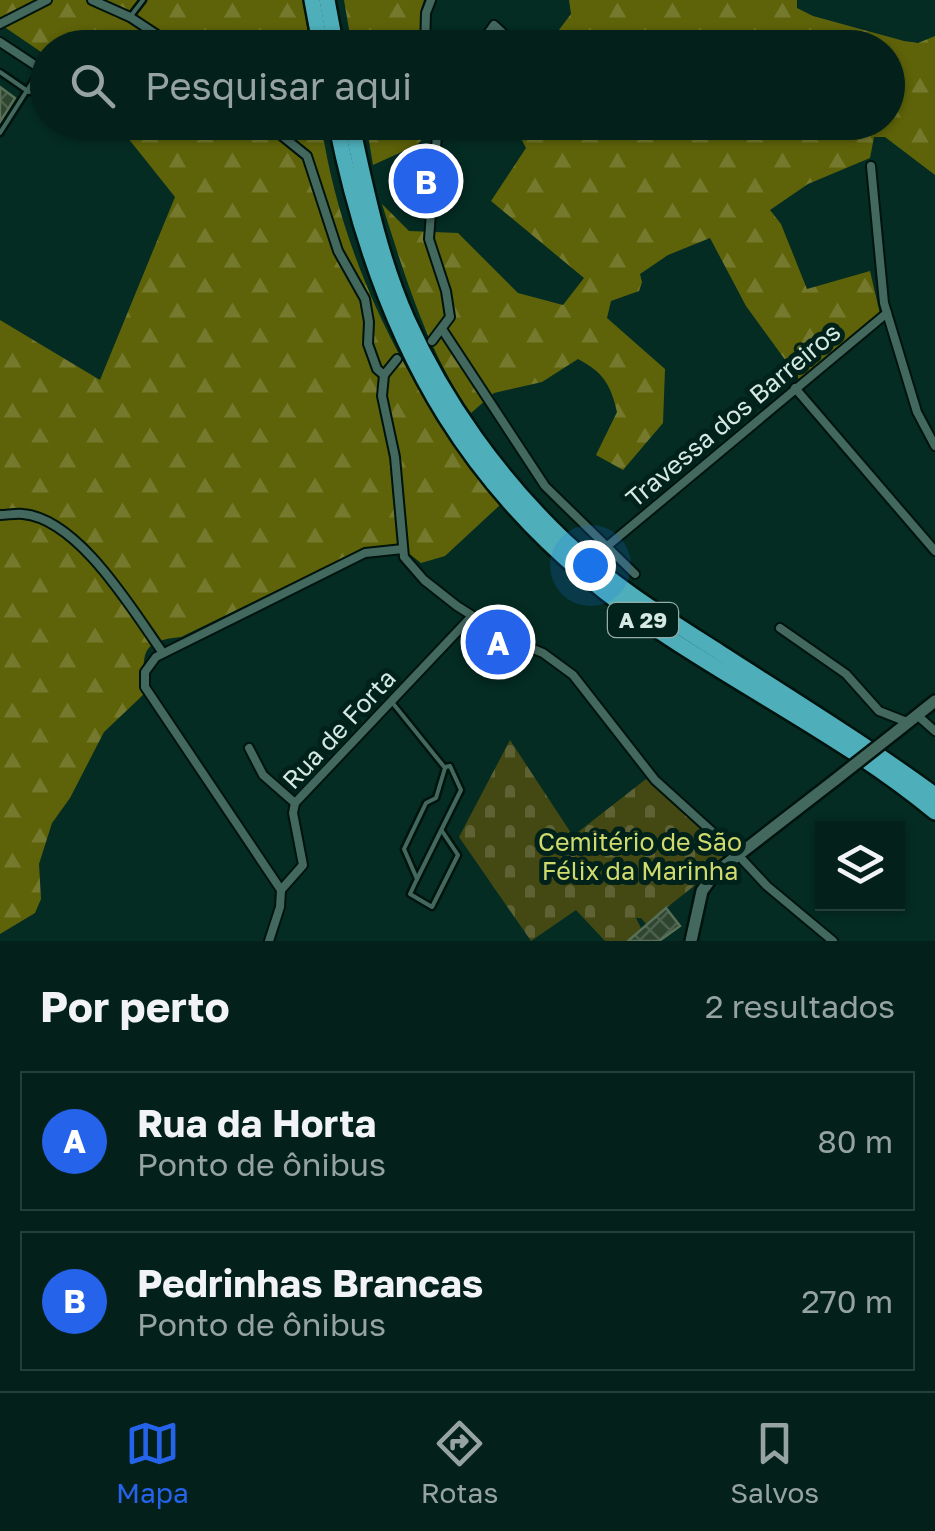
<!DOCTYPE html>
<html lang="pt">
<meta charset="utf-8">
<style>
:root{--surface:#03211a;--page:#112e27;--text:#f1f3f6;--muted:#97a3a2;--line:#243e39;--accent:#2563eb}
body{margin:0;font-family:"Golos Text",sans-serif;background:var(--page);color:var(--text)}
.controls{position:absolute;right:30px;bottom:30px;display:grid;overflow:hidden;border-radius:0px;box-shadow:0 2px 8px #0004}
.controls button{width:90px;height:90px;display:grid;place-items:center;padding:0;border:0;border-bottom:2px solid var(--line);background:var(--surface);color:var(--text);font:50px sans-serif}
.you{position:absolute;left:590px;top:565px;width:35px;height:35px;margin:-25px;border:8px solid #fff;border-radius:50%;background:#1a73e8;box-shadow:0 0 0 15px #1a73e833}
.badge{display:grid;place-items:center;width:65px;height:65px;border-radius:50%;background:var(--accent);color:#fff;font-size:32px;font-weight:700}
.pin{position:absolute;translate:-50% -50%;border:5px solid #fff;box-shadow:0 2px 10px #0006}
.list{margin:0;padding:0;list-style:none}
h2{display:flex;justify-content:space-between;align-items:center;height:130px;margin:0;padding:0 40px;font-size:42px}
h2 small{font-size:32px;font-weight:400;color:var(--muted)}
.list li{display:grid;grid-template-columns:65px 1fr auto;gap:30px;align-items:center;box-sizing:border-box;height:140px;margin:0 20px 20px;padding:0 20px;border:2px solid var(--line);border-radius:0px}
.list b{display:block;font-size:38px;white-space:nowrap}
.list p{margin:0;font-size:32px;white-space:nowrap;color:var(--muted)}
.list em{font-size:32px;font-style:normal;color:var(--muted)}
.icon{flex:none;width:55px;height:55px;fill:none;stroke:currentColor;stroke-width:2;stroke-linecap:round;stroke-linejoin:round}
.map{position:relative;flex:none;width:935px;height:941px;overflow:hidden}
.search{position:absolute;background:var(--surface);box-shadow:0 2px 8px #0004;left:30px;right:30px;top:30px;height:110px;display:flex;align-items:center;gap:25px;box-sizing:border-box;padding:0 35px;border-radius:55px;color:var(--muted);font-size:38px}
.sheet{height:450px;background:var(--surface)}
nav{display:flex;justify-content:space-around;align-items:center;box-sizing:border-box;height:140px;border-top:2px solid var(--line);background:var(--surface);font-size:28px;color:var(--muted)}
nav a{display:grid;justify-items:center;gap:5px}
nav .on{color:var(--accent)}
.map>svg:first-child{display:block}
</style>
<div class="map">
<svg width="935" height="941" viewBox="0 0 935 941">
<defs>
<pattern id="forest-firs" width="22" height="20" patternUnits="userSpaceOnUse" patternTransform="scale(2.5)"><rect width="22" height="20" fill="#5e6309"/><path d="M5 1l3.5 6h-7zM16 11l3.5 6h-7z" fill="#74792d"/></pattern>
<pattern id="cemetery-stones" width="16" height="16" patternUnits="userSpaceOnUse" patternTransform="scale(2.5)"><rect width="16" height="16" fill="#444812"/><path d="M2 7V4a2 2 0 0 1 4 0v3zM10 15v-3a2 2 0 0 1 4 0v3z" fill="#5e6234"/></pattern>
<pattern id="building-cross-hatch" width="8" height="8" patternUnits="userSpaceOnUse" patternTransform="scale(2.5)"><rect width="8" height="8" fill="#2f452f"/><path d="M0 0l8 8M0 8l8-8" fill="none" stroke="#4c604d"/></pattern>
</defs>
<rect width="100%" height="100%" fill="#042c23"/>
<!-- forest -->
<g fill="url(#forest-firs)">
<path d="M0 0H303L310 47 48 48 47 56 0 24Z"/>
<path d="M344 0H424L421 9 430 47H352Z"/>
<path d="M569 0H797V8L813 16 904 41 918 43 935 36V175L885 137H874L870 158 808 184 770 210 781 224 807 289 870 271 880 314 799 379 746 306 710 238 668 255 640 274 642 282 639 291 611 301 607 318 665 369 663 423 623 470 596 455 617 412C611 385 603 372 578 359L542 382 494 393 471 413C427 351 405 276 382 204L409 231 458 233 518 293 563 305 584 278 491 201 526 148 513 123 888 122V48L546 47 571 14Z"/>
<path d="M116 123H321C342 265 410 394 500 505L445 556 421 563 407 552 377 546 327 566 181 637C134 641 146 659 143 695L104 732 70 798 52 823 39 864 41 899 35 913 0 934V320L100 380 175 197Z"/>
<path d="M366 123H437L417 145 373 165Z"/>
</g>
<!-- cemetery -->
<path fill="url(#cemetery-stones)" d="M510 740 573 836 646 779 725 847 727 852 694 886 646 924 641 918H636L641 928 628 941H605L576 910 531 941 459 837Z"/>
<!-- building -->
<g fill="url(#building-cross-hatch)" stroke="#597058" stroke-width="2.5">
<path d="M0 87 15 98 0 122Z"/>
<path d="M666 908 680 926 659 941H628Z"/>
</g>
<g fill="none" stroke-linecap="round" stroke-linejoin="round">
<defs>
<g id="lane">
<path d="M130 17 143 0"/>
<path d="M0 72 29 92"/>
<path d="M0 133 40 70"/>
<path d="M391 701 445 768 436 798 426 803 404 849 417 879 410 894 432 907 458 855 442 831"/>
<path d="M417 879 461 790 450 766 445 767"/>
</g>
<g id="street">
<path d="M92 0 130 17 177 48"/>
<path d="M0 24 47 0"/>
<path d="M0 42 41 69"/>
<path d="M425 48 426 13 431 0"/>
<path d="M478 48 494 25 519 48"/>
<path d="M265 122 307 156 338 251 365 299 369 322 368 344 377 369 384 375"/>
<path d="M871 166 884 303 917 412 935 446"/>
<path d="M442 329 545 486 635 574"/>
<path d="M432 341 450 317 446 291 429 239 438 122"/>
<path d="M397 359 384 375 382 396 395 457 404 557 424 580 457 606 511 640 543 653 573 675 655 780 739 856 767 886 833 941"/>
<path d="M795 388 935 551"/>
<path d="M0 515C7 515 16 513 23 514 79 519 133 611 163 653"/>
<path d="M605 548 887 313"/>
<path d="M780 628 846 674 879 711 907 722"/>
<path d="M917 715 935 731"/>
<path d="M249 748 263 775 295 803"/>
<path d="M281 890 145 687V672L156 657 365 553 403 549"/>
<path d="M281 890 303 865 293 813 295 803 472 616"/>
<path d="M269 941 280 907 281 890"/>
</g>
<g id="secondary">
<path d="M896 732 935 701"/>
<path d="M691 941 702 891 715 873 835 780"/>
</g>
<g id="highway">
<path d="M312 0 321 48"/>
<path d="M327 0 336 48"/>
<path d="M336 122C381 347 472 510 668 637 756 695 854 745 935 812"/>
<path d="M351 122C366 190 379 256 407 319 444 402 500 479 565 541 611 584 666 618 719 652 792 699 865 744 935 795"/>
</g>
</defs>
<!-- lane casing -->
<use href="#lane" stroke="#00130d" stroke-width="9"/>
<!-- street casing -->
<use href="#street" stroke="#00130d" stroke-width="12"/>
<!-- secondary casing -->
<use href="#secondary" stroke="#00130d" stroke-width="16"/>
<!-- highway casing -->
<use href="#highway" stroke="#00130d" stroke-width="20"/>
<!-- lane -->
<use href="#lane" stroke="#43685e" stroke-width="4"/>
<!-- street -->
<use href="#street" stroke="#43685e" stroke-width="8"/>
<!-- secondary -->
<use href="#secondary" stroke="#43685e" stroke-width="11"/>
<!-- highway -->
<use href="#highway" stroke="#4eafbb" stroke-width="15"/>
<defs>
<path id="secondary-bridge" d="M835 780 896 732"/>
</defs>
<!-- secondary-bridge casing -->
<use href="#secondary-bridge" stroke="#00130d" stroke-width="16" stroke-linecap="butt"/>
<!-- secondary-bridge -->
<use href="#secondary-bridge" stroke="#43685e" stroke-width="11"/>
</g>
<g text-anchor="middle" stroke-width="10" stroke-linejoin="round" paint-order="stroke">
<!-- shield labels -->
<rect fill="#00221a" stroke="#95ada6" stroke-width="2.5" x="608" y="603" width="70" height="34" rx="8"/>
<g font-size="22" font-weight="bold" fill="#d5e9e2">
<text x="643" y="628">A 29</text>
</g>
<!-- street labels -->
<g font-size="25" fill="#d5e9e2" stroke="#00221a">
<text transform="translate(733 415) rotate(-40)" y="9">Travessa dos Barreiros</text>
<text transform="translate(339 729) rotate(-47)" y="9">Rua de Forta</text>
</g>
<!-- park labels -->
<g font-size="25" fill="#d0da6d" stroke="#00221a">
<text x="640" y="851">Cemitério de São<tspan x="640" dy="29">Félix da Marinha</tspan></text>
</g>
</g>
</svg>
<div class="controls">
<button><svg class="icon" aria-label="layers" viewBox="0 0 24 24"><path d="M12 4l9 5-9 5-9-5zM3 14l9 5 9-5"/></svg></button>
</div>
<div class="you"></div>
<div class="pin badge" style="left:498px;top:642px">A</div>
<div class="pin badge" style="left:426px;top:181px">B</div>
<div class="search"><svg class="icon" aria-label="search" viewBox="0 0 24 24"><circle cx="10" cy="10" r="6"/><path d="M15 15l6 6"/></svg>Pesquisar aqui</div>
</div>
<section class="sheet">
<h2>Por perto<small>2 resultados</small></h2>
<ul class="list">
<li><span class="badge">A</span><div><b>Rua da Horta</b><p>Ponto de ônibus</p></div><em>80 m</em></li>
<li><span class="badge">B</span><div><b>Pedrinhas Brancas</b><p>Ponto de ônibus</p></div><em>270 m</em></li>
</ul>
</section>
<nav>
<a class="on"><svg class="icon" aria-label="map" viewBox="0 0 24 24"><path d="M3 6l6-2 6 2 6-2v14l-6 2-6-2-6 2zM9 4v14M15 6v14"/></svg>Mapa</a>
<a><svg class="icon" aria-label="directions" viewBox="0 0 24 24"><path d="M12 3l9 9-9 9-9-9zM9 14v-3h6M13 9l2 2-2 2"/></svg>Rotas</a>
<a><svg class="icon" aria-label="saved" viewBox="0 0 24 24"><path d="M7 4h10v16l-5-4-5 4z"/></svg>Salvos</a>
</nav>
